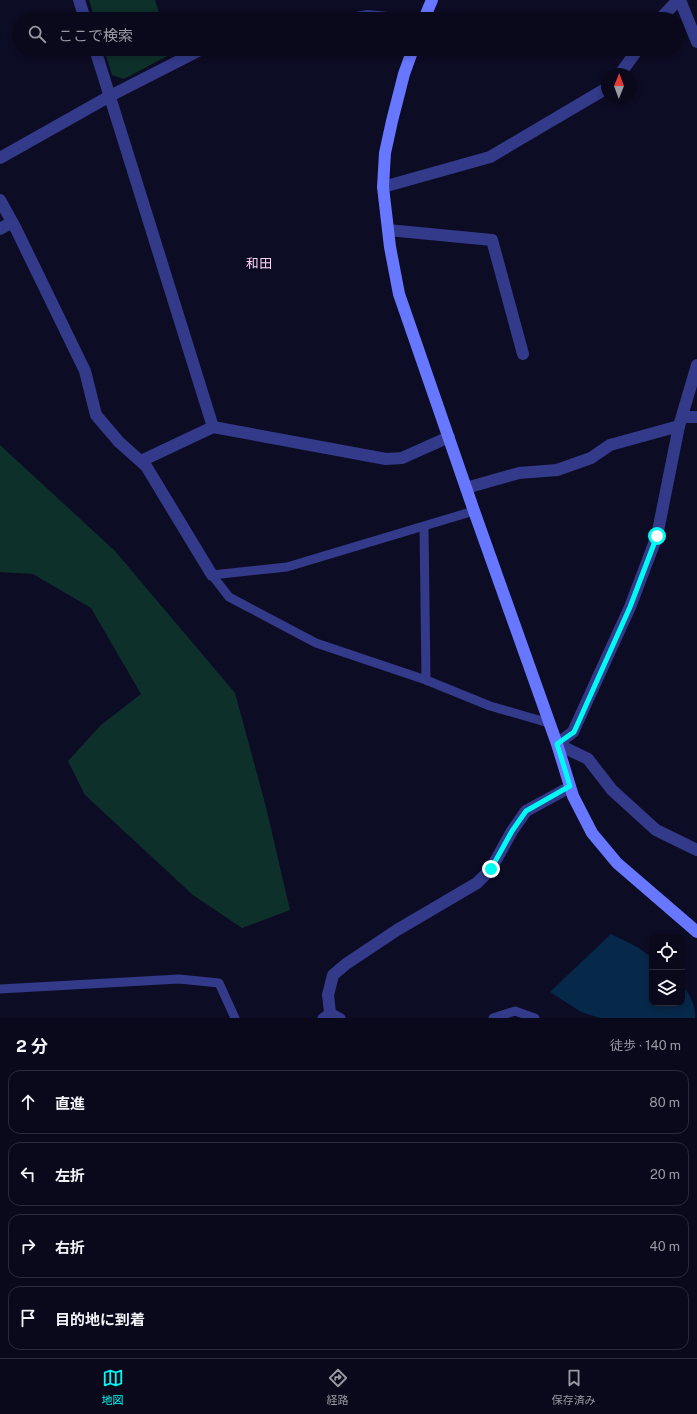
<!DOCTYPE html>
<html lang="ja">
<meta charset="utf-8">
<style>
:root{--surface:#0a091c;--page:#131225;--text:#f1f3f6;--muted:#999aa3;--line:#2a2a3b;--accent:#00fbf3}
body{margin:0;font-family:"Public Sans","Noto Sans JP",sans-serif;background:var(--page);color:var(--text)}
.controls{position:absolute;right:12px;bottom:12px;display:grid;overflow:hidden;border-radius:8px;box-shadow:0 2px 6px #0003}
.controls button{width:36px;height:36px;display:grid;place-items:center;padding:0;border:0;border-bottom:1px solid var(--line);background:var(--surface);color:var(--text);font:20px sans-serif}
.compass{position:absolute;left:601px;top:68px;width:36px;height:36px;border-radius:50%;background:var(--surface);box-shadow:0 2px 6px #0003;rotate:1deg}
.stop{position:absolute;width:12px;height:12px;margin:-9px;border:3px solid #00fbf3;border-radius:50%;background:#fff}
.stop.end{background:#00fbf3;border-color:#fff;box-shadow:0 1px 4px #0008}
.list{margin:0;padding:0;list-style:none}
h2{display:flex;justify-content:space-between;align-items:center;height:52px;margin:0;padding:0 16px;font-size:17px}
h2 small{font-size:13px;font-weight:400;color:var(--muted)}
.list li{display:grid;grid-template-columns:26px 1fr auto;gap:12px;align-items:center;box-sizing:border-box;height:64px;margin:0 8px 8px;padding:0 8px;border:1px solid var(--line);border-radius:12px}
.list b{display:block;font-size:15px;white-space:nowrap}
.list em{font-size:13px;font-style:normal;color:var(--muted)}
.icon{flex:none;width:22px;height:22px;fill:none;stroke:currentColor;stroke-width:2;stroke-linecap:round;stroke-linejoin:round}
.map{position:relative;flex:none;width:697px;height:1018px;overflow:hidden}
.search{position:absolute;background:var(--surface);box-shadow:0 2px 6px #0003;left:12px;right:12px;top:12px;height:44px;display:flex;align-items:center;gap:10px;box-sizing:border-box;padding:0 14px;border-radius:22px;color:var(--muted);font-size:15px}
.sheet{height:340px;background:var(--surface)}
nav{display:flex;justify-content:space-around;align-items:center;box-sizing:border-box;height:56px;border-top:1px solid var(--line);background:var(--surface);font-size:11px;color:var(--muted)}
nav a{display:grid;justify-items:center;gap:2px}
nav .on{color:var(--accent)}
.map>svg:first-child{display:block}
</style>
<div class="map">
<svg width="697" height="1018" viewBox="0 0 697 1018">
<rect width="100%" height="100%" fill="#0d0c25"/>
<!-- green -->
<g fill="#0e302a">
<path d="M89 0H155L161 19H95Z"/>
<path d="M104 49H169L171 54 124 79 112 75Z"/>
<path d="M0 445 115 551 235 693 266 807 290 910 242 928 193 895 85 795 68 761 101 725 141 694 91 608 33 574 0 572Z"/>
</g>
<!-- water -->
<path fill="#062849" d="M611 934 639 948 652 958V1003H682V985C689 993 697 1007 695 1018H600L581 1012 550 992Z"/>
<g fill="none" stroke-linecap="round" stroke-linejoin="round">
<!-- lane -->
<g stroke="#323a89" stroke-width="9">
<path d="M424 527 426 680"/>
<path d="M212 575 229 597 316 643 426 680 490 706 549 723"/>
<path d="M212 575 287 567 474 511"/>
<path d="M0 989 179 979 219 983 235 1018"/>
<path d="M322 1018 330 1012 341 1018"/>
<path d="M493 1018 515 1011 535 1018"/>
</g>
<!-- street -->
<g stroke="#323a89" stroke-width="12">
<path d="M79 0 85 19"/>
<path d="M680 0 697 42"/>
<path d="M351 19 368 16 398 19"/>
<path d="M660 19 678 0"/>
<path d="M95 49 213 427"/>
<path d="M620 74 638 49"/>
<path d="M0 158 110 96 202 49"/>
<path d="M383 187 490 157 607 88"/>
<path d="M0 200 16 229 85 371 96 415 119 442 146 466 212 575"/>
<path d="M0 229 12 222"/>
<path d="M388 230 492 240 523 354"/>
<path d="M697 365 679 426 657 536 630 607 573 732 557 744 588 759 612 790 656 830 697 850"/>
<path d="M682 417H697"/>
<path d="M141 461 213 427 386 459 402 458 449 437"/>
<path d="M466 488 519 473 557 470 591 458 610 445 679 426"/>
<path d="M330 1012 328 995 333 975 346 964 397 930 477 883 491 869 512 831 526 811 570 787"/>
</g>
<!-- secondary -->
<g stroke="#6777ff" stroke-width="12">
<path d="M424 19 432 0"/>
<path d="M413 49 404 74 392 121 385 153 383 187 390 247 399 294 474 511 557 744 573 796 592 833 617 863 697 932"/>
</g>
</g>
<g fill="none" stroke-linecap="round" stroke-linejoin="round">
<!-- route -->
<path stroke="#00fbf3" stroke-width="5" d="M491 869 512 831 526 811 570 786 557 744 574 732 630 607 657 536"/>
</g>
<g text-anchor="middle" stroke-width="4" stroke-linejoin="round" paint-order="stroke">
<!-- neighbourhood labels -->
<g font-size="13" fill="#ffd2f4" stroke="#0d0c25">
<text x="259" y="268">和田</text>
</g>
</g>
</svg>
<div class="controls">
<button><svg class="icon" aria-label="locate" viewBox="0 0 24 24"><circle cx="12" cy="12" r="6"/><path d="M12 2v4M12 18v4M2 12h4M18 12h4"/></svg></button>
<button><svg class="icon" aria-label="layers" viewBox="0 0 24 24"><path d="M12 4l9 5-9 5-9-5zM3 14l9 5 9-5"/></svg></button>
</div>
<svg class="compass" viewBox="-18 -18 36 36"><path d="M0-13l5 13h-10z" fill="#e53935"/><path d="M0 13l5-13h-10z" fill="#999aa3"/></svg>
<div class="stop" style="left:657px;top:536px"></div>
<div class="stop end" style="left:491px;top:869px"></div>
<div class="search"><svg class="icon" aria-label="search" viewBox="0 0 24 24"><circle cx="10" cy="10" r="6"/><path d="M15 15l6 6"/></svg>ここで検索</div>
</div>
<section class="sheet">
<h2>2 分<small>徒歩 · 140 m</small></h2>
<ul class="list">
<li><svg class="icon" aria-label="ahead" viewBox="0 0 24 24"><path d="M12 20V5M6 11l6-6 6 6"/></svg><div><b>直進</b></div><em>80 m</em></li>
<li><svg class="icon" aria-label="left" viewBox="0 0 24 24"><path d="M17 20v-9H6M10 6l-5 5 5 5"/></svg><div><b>左折</b></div><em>20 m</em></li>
<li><svg class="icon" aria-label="right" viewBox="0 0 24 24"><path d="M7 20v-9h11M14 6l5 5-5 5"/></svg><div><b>右折</b></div><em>40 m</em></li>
<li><svg class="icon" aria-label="arrive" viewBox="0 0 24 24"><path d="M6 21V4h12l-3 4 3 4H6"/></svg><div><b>目的地に到着</b></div></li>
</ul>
</section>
<nav>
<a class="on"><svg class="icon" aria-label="map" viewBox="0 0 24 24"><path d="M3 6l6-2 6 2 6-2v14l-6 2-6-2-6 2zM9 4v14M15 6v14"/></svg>地図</a>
<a><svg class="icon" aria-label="directions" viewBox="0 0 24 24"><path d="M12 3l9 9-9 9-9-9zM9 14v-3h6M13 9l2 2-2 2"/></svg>経路</a>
<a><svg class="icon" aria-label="saved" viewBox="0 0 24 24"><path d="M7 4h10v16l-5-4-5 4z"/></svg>保存済み</a>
</nav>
